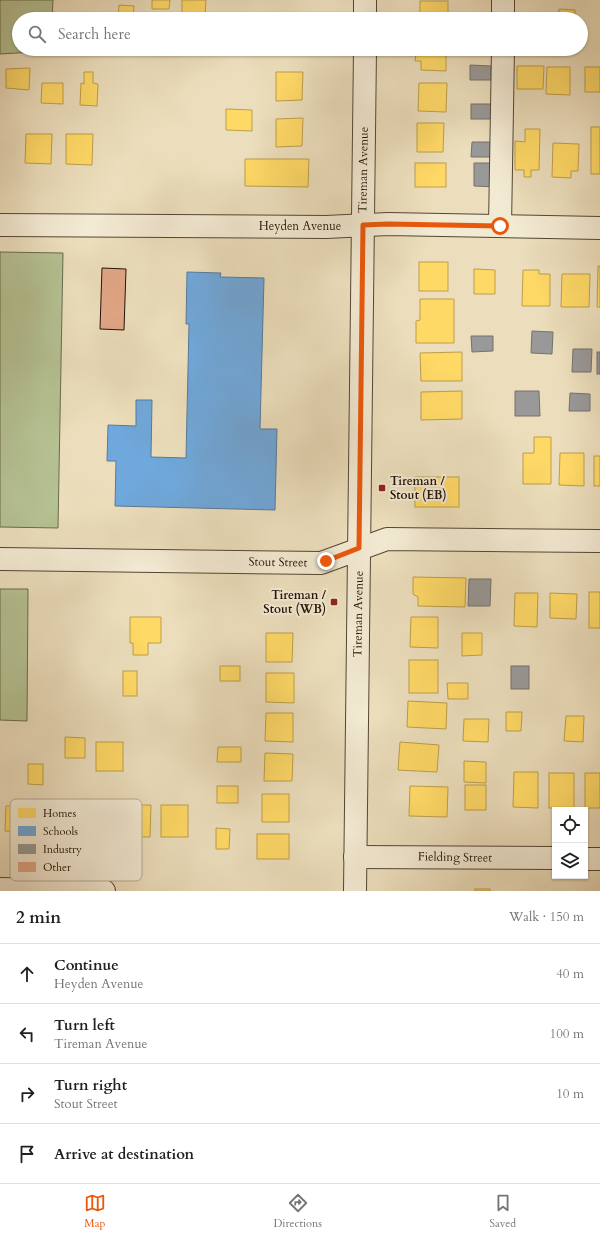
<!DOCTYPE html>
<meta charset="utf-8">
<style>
:root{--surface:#fff;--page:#f2f2f2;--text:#202124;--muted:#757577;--line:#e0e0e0;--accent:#ea580c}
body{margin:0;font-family:Cardo,serif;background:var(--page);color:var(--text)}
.controls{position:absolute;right:12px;bottom:12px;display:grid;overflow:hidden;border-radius:0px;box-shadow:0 1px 3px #0004}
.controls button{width:36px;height:36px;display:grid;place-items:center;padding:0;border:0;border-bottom:1px solid var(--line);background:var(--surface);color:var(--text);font:20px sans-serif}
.stop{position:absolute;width:12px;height:12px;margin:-9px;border:3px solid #ea580c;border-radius:50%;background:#fff}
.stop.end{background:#ea580c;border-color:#fff;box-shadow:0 1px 4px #0008}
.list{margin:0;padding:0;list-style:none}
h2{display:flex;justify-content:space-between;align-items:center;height:52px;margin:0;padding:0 16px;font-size:17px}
h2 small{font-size:13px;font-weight:400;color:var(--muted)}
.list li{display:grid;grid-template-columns:26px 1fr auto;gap:12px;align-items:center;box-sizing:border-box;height:60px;padding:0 16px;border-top:1px solid var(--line)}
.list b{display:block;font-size:15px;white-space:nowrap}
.list p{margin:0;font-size:13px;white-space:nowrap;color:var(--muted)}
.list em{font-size:13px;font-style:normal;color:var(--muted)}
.icon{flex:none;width:22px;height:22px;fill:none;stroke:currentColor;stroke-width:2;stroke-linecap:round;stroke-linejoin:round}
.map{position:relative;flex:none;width:600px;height:891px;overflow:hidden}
.search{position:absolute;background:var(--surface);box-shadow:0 1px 3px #0004;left:12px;right:12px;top:12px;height:44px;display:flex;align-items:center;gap:10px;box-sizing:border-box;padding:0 14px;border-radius:22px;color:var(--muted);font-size:15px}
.sheet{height:292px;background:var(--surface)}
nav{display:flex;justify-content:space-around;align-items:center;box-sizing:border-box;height:56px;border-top:1px solid var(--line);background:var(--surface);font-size:11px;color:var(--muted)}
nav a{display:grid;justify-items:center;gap:2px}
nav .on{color:var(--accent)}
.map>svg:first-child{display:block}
</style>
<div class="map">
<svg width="600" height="891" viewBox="0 0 600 891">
<rect width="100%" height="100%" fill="#ecdebc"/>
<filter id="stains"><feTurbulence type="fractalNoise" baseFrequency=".005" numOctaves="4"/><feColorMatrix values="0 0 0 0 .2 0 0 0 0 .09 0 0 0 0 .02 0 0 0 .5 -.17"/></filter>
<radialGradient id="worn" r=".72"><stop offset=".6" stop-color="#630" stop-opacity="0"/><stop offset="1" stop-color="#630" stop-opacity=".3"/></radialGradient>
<!-- green -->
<g fill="#b5c293" stroke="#6a6a4e">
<path d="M0 0H53L52 19H19V49H51V51L0 54Z"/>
<path d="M0 252 63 253 58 528 0 527Z"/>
<path d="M0 589H28L27 721 0 720Z"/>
</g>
<!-- homes -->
<g fill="#ffd966" stroke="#bc9e4a">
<path d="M152 0H170L169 9H152Z"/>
<path d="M182 0H206L205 16 182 17Z"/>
<rect x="420" y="1" width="28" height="18"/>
<path d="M119 5 134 6 133 19H118Z"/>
<path d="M559 9 575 10V19H559Z"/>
<rect x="276" y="49" width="26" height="6"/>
<path d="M420 49H446V71L421 70V61H415L416 52H420Z"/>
<path d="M517 66H544L543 89H517Z"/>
<path d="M547 67H570V95L546 94Z"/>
<rect x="585" y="67" width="15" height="25"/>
<path d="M30 68 29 90 6 88V69Z"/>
<path d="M84 72H93V83L98 84 97 106 80 105 81 83 84 84Z"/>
<path d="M276 72H303L302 100 276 101Z"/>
<path d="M42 83H63V104L41 103Z"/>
<path d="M419 83H447L446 112 418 111Z"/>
<path d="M226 109 252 110V131L226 130Z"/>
<path d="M303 118 302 146 276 147V119Z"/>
<path d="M417 123H444L443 152H417Z"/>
<rect x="591" y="127" width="9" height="47"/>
<path d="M525 129H540L539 170H531V177H524V170H515V141L525 142Z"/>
<path d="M26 134H52L51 164 25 163Z"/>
<path d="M66 134H93L92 165 66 164Z"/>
<path d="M553 143 579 144 578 171H571V178L552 177Z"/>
<path d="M245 159H309L308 187 245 186Z"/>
<rect x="415" y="163" width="31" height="24"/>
<rect x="419" y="262" width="29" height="29"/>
<path d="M598 266H600V307H597Z"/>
<path d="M474 269 495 270V294H474Z"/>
<path d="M523 270H539V274H550V306H522Z"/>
<path d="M562 274H590L589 307H561Z"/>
<path d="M420 299H454V343H416V321L420 320Z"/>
<path d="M462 352V381H421L420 353Z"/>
<path d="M462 391V419L421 420V392Z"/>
<path d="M534 437H551V484H523V453H534Z"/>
<path d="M560 453H584V486L559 485Z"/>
<rect x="594" y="456" width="6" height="30"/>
<rect x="415" y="477" width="44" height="30"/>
<path d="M413 577 466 578 465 607 418 606V597L413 594Z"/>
<rect x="589" y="592" width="11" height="36"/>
<path d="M515 593H538L537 627 514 626Z"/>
<path d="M550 593 577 594 576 619 550 618Z"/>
<path d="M130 617H161V643H148V655H133V643H130Z"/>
<path d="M411 617H438V648L410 647Z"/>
<path d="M266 633H293L292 662H266Z"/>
<path d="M462 633H482V655L462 656Z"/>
<rect x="409" y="660" width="29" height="33"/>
<rect x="220" y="666" width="20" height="15"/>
<rect x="123" y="671" width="14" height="25"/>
<path d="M266 673H294V703L266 702Z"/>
<path d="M447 683H468V699H448Z"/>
<path d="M408 701 447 703 446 729 407 727Z"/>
<path d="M506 712H522L521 731H506Z"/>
<path d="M266 713H293V742L265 741Z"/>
<path d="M566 716H584L583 742 564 741Z"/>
<path d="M464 719H489L488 742 463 741Z"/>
<path d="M65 737 85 738V758H65Z"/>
<rect x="96" y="742" width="27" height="29"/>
<path d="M400 742 439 745 437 772 398 770Z"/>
<path d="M218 747H241V762H217Z"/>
<path d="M265 753 293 754 292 781H264Z"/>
<path d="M464 761 486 762V783L464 782Z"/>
<path d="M28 764H43V785L28 784Z"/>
<path d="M514 772H538V808L513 807Z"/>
<rect x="549" y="773" width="25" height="35"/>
<rect x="585" y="773" width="15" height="35"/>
<rect x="465" y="785" width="21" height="25"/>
<rect x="217" y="786" width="21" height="17"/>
<path d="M410 786 448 787 447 817 409 816Z"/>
<rect x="262" y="794" width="27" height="28"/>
<path d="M125 805H151L150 837H124Z"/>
<rect x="161" y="805" width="27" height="32"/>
<path d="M6 806H36V832L5 831Z"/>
<path d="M216 828 230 829 229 849H216Z"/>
<rect x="257" y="834" width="32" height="25"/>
<rect x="475" y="889" width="15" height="2"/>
</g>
<!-- schools -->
<path fill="#6fa8dc" stroke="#577b9c" d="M187 272 221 273 220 277 264 278 260 429H277L275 510 115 506 116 461H107L108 425 136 426V400H152L151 457 186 458 189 324H186Z"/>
<!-- industry -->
<g fill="#999" stroke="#75716e">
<path d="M470 65 491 66V80H470Z"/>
<rect x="471" y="104" width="21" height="15"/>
<path d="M472 142H493L492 157H471Z"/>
<path d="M474 163H496L495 187 474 186Z"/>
<path d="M532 331 553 332 552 354 531 353Z"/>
<path d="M471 336H493V351L472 352Z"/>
<path d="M573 349H592L591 372H572Z"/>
<rect x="597" y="352" width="3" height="22"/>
<path d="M515 391H539L540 416H515Z"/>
<path d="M570 393 590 394V411H569Z"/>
<path d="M469 579H491L490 606H468Z"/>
<rect x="511" y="666" width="18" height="23"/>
</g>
<!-- building -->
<path fill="#e3a788" stroke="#201308" d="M102 268 126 269 124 330 100 329Z"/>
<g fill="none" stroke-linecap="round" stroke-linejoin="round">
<defs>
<g id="minor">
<path d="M365 19V0"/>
<path d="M503 19V0"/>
<path d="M0 225 326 227 388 224 600 228"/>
<path d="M500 226 503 49"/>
<path d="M0 559 321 563 387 539 600 541"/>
<path d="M355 857 555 858"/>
<path d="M585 859H600"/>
<path d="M0 889 104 891"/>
<path d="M355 891 365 49"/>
</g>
</defs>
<!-- minor casing -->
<use href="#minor" stroke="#534635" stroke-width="24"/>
<!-- minor -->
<use href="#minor" stroke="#f3ead3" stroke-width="22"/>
</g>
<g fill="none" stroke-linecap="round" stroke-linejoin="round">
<!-- route -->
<path stroke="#ea580c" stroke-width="5" d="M326 561 359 548 363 225 388 224 500 226"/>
</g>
<!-- markers -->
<g fill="#8f2418" stroke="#f3ead3" stroke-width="1.5">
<rect x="378" y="484" width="8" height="8" rx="2"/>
<rect x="330" y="598" width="8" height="8" rx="2"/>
</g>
<g text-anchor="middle" stroke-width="4" stroke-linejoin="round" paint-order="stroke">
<!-- street labels -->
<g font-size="12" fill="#201308" stroke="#f3ead3">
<text transform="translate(363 170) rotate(-89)" y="4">Tireman Avenue</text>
<text x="300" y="230">Heyden Avenue</text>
<text transform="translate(278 562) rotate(1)" y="4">Stout Street</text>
<text transform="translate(358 614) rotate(-89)" y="4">Tireman Avenue</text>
<text transform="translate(455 857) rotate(1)" y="4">Fielding Street</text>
</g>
<!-- poi labels -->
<g font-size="12" font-weight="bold" fill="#201308" stroke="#f3ead3" text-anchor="start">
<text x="390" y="485">Tireman /<tspan x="390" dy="14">Stout (EB)</tspan></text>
<text x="326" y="599" text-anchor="end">Tireman /<tspan x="326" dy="14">Stout (WB)</tspan></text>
</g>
</g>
<!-- legend -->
<rect x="10" y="799" width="132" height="82" rx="6" fill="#f3ead3" stroke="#b4aa96" stroke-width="1"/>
<rect x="18" y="808" width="18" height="10" fill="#ffd966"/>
<rect x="18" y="826" width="18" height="10" fill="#6fa8dc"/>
<rect x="18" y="844" width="18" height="10" fill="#999"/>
<rect x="18" y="862" width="18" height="10" fill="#e3a788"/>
<g font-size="11" fill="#201308">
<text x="43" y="817">Homes</text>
<text x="43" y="835">Schools</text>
<text x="43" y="853">Industry</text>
<text x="43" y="871">Other</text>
</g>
<rect width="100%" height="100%" filter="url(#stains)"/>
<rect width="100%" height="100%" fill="url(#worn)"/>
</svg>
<div class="controls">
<button><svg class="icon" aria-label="locate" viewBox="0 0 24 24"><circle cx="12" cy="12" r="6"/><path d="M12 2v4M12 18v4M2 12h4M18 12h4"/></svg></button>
<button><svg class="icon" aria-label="layers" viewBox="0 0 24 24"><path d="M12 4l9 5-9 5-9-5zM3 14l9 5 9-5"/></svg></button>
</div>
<div class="stop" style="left:500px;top:226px"></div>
<div class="stop end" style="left:326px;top:561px"></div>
<div class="search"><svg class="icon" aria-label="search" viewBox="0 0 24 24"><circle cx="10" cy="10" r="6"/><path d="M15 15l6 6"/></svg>Search here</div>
</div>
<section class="sheet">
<h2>2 min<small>Walk · 150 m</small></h2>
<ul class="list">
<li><svg class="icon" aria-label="ahead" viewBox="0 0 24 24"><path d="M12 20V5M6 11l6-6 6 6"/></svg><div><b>Continue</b><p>Heyden Avenue</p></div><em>40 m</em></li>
<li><svg class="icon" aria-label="left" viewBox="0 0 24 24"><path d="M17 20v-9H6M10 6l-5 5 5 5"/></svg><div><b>Turn left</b><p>Tireman Avenue</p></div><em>100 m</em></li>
<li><svg class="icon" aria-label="right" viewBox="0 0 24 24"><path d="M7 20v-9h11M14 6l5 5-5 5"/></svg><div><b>Turn right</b><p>Stout Street</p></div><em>10 m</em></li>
<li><svg class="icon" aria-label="arrive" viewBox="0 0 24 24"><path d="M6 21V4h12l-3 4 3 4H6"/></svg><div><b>Arrive at destination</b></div></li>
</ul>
</section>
<nav>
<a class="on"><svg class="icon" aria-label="map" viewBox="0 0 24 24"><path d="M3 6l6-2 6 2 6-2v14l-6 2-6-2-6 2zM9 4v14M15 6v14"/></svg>Map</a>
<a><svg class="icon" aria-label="directions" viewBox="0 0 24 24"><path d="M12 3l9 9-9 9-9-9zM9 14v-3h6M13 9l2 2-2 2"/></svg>Directions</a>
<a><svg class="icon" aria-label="saved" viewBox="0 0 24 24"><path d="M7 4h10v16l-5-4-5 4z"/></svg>Saved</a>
</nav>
